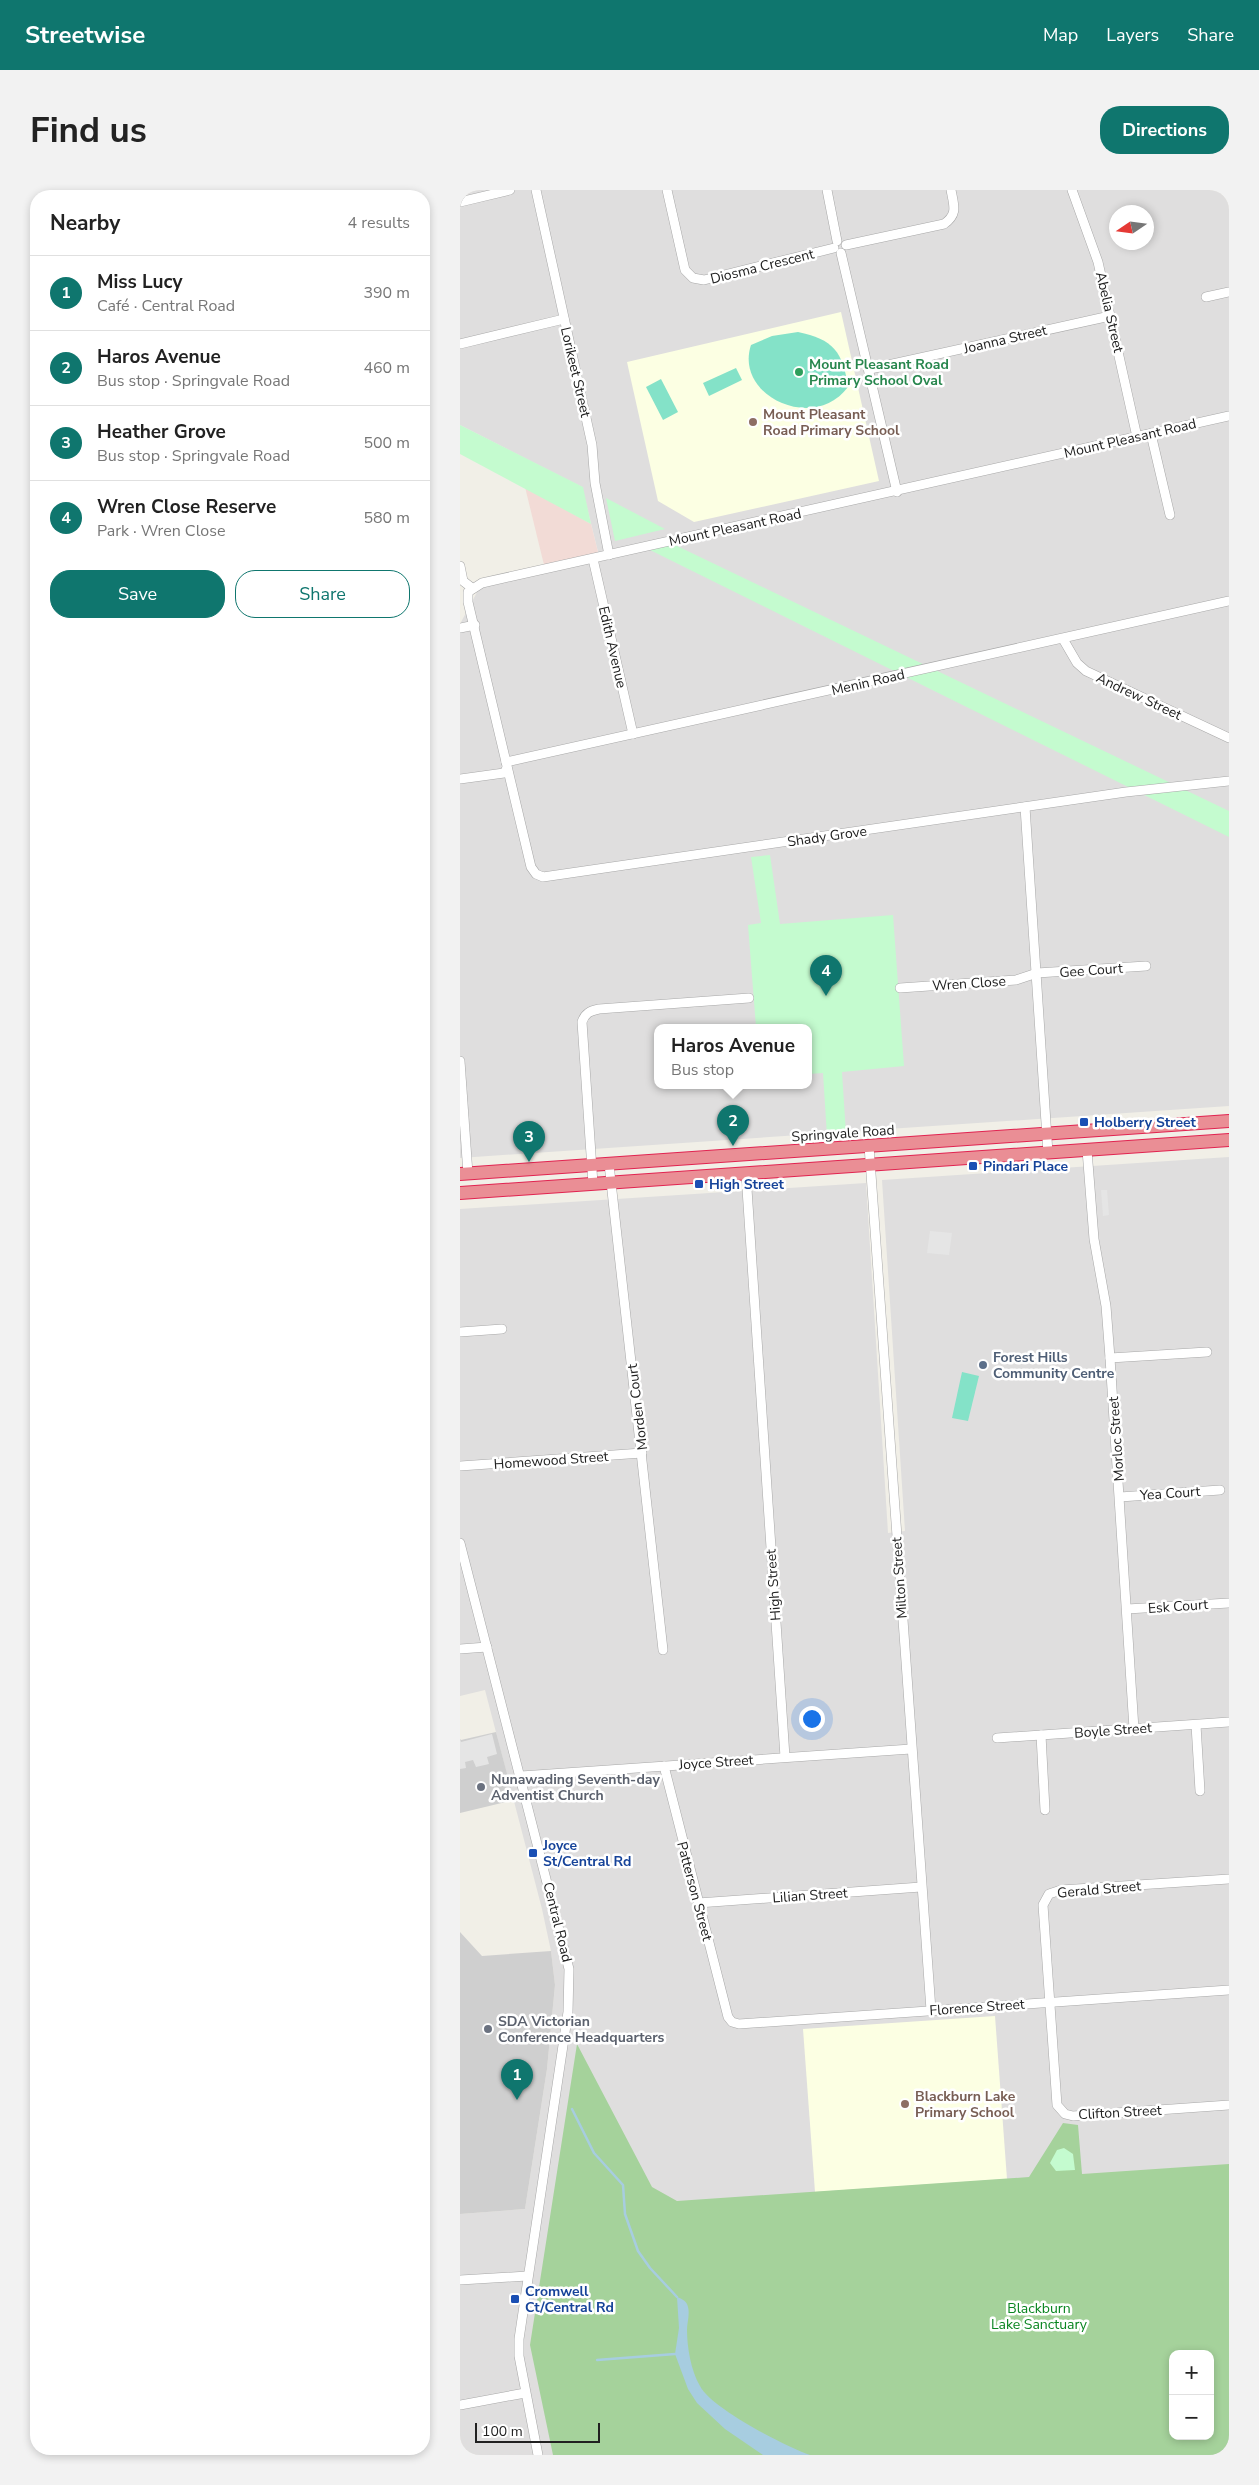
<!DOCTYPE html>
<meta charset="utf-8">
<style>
:root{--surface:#fff;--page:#f2f2f2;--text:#222;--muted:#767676;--line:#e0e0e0;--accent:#0f766e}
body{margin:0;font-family:"Nunito Sans",sans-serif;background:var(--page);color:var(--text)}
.controls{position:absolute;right:15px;bottom:15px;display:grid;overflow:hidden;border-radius:10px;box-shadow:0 2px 8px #0003}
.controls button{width:45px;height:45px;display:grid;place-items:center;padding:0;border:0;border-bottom:1px solid var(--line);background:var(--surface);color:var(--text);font:25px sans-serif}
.compass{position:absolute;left:649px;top:15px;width:45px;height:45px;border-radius:50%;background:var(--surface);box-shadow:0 2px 8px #0003;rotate:257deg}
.scale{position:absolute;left:15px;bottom:12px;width:125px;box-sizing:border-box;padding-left:5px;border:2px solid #212121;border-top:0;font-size:14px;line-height:18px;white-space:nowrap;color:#212121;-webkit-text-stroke:4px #fff;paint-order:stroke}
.you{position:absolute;left:351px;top:1528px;width:18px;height:18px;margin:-12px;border:4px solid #fff;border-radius:50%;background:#1a73e8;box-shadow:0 0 0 8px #1a73e833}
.badge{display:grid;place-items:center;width:32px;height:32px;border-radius:50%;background:var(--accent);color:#fff;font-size:16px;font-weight:700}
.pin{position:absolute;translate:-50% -41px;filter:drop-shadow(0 1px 2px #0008)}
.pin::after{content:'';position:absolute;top:26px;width:18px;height:15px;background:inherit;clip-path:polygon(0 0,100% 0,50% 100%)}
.popup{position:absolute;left:194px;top:834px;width:158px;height:65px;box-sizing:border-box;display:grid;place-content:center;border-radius:10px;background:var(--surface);filter:drop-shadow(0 1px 4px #0005);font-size:16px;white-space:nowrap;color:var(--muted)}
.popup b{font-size:19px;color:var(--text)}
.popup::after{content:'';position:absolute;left:50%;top:100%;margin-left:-10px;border:10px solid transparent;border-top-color:var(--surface)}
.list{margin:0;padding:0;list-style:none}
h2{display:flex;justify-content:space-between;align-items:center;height:65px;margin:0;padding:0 20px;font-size:21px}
h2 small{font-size:16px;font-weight:400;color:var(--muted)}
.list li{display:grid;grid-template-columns:32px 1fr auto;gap:15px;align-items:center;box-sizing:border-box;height:75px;padding:0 20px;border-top:1px solid var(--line)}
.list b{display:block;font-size:19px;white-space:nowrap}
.list p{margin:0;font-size:16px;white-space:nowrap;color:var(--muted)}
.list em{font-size:16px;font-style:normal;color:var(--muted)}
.actions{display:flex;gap:10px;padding:15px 20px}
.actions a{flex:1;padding:11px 0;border:1px solid var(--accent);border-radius:20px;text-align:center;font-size:18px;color:var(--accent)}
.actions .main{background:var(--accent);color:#fff}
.map{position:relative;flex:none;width:769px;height:2265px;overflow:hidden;border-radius:20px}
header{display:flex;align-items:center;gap:30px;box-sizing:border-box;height:70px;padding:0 25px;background:var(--accent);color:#fff}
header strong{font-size:24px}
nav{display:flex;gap:28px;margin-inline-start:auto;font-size:18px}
.intro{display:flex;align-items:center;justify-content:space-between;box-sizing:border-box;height:120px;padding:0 30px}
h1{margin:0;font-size:35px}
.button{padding:12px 22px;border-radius:20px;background:var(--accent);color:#fff;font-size:18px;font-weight:700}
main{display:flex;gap:30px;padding:0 30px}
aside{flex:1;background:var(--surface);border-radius:20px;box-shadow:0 2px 8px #0003}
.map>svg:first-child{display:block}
</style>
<header>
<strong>Streetwise</strong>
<nav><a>Map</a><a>Layers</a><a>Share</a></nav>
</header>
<div class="intro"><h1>Find us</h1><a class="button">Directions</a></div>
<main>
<aside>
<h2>Nearby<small>4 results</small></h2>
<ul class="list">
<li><span class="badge">1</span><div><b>Miss Lucy</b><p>Café · Central Road</p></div><em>390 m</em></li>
<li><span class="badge">2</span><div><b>Haros Avenue</b><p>Bus stop · Springvale Road</p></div><em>460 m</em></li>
<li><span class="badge">3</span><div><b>Heather Grove</b><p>Bus stop · Springvale Road</p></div><em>500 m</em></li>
<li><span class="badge">4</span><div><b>Wren Close Reserve</b><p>Park · Wren Close</p></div><em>580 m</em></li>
</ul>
<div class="actions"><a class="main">Save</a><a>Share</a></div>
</aside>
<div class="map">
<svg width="769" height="2265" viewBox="0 0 769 2265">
<rect width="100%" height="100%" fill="#f1efe7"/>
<!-- residential -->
<g fill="#dfdede" fill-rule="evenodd">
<path d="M0 0H769V916L0 968V434L22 393 139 366 122 297 0 235ZM656 22H686V52H656ZM198 837H348V895H198Z"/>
<path d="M769 967V2265H0V2024L65 2019 87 1879 95 1795 91 1761 82 1719 25 1500 0 1506V1019L406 993 428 1343 445 1341 422 990ZM713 2164H750V2246H713Z"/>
</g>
<!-- commercial -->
<path fill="#f2dbd6" d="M65 297 131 334 139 366 85 379Z"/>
<!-- education -->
<g fill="#fcffe3">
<path d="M381 122 419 291 234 332 198 311 167 172Z"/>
<path d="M535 1826 547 1989 355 2002 343 1839Z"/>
</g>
<!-- religious -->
<g fill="#cfcfcf">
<path d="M36 1542 54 1610 0 1623V1549L1 1550Z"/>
<path d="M0 1742 22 1766 91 1761 95 1795 87 1879 65 2019 0 2024Z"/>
</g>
<!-- forest -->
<path fill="#a5d29b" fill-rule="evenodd" d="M117 1854 192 1997 217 2011 569 1987 603 1933 618 1935 622 1984 769 1974V2265H93L70 2155ZM713 2164H750V2246H713Z"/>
<!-- park -->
<g fill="#c4fbcf">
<path d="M0 235 123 297 131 334 0 264Z"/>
<path d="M146 308 205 339 155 351Z"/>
<path d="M215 355 769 621V647L184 357Z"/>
<path d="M310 665 320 734 433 725 444 876 382 882 386 944 367 946 363 883 348 884V837H296L288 735 301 733 291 667Z"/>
<path d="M604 1958 613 1964 615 1980 596 1981 590 1973 597 1960Z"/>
</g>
<!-- pitch -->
<g fill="#84e2c8">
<path d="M338 142C373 149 383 162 388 197 354 243 274 206 291 155L312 146Z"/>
<path d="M276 178 282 190 249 206 243 193Z"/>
<path d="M201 189 218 222 203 230 186 197Z"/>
<path d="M502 1182 519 1186 508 1231 492 1228Z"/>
</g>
<!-- parking -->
<g fill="#e5e5e5">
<path d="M641 1000H647L649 1025 643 1026Z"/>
<path d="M470 1041 492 1043 489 1065 467 1063Z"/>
<path d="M32 1544 37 1564 27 1567 29 1574 16 1577 13 1570 5 1572 6 1578 0 1579V1549L1 1552Z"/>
</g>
<!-- water -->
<path fill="#a7cde0" d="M217 2107C222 2109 227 2111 228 2117 230 2124 227 2133 227 2140 227 2157 231 2181 240 2196 252 2219 325 2256 350 2265H303L265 2239 237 2213 228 2199 215 2164 219 2138Z"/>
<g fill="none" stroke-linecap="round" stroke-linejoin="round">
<!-- stream -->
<g stroke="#a7cde0" stroke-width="2.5">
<path d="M112 1919 134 1963 163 1995 165 2024 178 2061 190 2078 217 2107"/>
<path d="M137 2170 215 2164"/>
</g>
<defs>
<g id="minor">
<path d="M76 0 132 255 135 293 149 365"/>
<path d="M207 0 225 80 233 88 244 90 374 58"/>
<path d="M367 0 377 51"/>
<path d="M612 0 638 72 677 247"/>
<path d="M0 12 50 0"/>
<path d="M386 55 484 34C498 24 494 16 491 0"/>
<path d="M381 63 437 302"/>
<path d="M746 107 769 102"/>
<path d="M0 154 104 129"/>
<path d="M410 179 650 126"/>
<path d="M769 226 22 393 8 402V412L71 677 76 684 83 687 666 602 769 591"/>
<path d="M691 244 710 325"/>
<path d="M133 369 173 544"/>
<path d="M0 376 3 391 12 398"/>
<path d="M0 438 15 435"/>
<path d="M603 449 617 473 626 481 769 548"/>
<path d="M46 572 769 411"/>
<path d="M0 589 44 583 47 578"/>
<path d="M565 617 588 963"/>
<path d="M440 798 556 790 577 783 686 776"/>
<path d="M0 871 8 984"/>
<path d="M409 956 471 1820"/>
<path d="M627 960 634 1049 646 1116 650 1168 674 1539"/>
<path d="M149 974 203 1460"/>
<path d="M286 984 325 1567"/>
<path d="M133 994 122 832C125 823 130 821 139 819L289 808"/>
<path d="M0 1142 42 1139"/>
<path d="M650 1168 747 1162"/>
<path d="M0 1276 182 1263"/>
<path d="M660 1307 760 1300"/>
<path d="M0 1353 109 1779 108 1822 59 2149V2166L78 2265"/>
<path d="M667 1419 769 1413"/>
<path d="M0 1459 27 1457"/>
<path d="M736 1535 740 1601"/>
<path d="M581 1545 585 1620"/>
<path d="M537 1548 769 1532"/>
<path d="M204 1576 268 1827 272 1832 279 1834 769 1800"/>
<path d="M61 1586 451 1559"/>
<path d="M769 1689 601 1700 589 1704 583 1715 597 1915 605 1924 613 1926 769 1915"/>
<path d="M238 1713 461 1697"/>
<path d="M0 2090 67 2086"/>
<path d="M0 2215 65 2203"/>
</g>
<g id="highway">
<path d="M0 984 769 931"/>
<path d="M0 1003 769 950"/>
</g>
</defs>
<!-- minor casing -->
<use href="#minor" stroke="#a8a8a8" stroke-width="10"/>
<!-- highway casing -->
<use href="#highway" stroke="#e12350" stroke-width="14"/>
<!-- minor -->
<use href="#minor" stroke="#fff" stroke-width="9"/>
<!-- highway -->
<use href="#highway" stroke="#ea8e95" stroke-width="12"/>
</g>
<!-- markers -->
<circle fill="#2e9e5b" stroke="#fff" stroke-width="2" cx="339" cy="182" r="5"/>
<g fill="#8d6e63" stroke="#fff" stroke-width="2">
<circle cx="293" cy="232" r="5"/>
<circle cx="445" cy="1914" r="5"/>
</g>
<g fill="#1a4fb4" stroke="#fff" stroke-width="2">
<rect x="619" y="927" width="10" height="10" rx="2.5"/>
<rect x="508" y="971" width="10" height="10" rx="2.5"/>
<rect x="234" y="989" width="10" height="10" rx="2.5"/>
<rect x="68" y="1658" width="10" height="10" rx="2.5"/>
<rect x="50" y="2104" width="10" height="10" rx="2.5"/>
</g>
<circle fill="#5c6f8a" stroke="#fff" stroke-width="2" cx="523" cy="1175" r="5"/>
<g fill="#6b7280" stroke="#fff" stroke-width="2">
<circle cx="21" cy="1597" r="5"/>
<circle cx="28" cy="1839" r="5"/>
</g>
<g text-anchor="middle" stroke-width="5" stroke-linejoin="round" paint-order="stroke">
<!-- street labels -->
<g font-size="14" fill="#212121" stroke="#fff">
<text transform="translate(302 76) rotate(-14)" y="5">Diosma Crescent</text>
<text transform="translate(650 122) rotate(77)" y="5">Abelia Street</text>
<text transform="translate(545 149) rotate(-13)" y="5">Joanna Street</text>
<text transform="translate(116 182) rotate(77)" y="5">Lorikeet Street</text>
<text transform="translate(670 248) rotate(-13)" y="5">Mount Pleasant Road</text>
<text transform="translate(275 337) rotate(-12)" y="5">Mount Pleasant Road</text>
<text transform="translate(153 457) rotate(77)" y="5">Edith Avenue</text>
<text transform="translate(408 492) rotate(-13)" y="5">Menin Road</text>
<text transform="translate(679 506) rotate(25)" y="5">Andrew Street</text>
<text transform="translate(367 646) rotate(-8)" y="5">Shady Grove</text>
<text transform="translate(631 780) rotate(-4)" y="5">Gee Court</text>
<text transform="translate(509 793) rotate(-4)" y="5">Wren Close</text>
<text transform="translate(383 943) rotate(-4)" y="5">Springvale Road</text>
<text transform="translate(177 1217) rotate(-97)" y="5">Morden Court</text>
<text transform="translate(656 1249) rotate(-94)" y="5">Morloc Street</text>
<text transform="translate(91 1270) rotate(-4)" y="5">Homewood Street</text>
<text transform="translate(710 1303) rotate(-4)" y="5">Yea Court</text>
<text transform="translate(439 1388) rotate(-94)" y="5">Milton Street</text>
<text transform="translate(313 1395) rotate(-94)" y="5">High Street</text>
<text transform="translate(718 1416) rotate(-4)" y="5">Esk Court</text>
<text transform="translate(653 1540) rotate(-4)" y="5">Boyle Street</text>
<text transform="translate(256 1572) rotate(-4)" y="5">Joyce Street</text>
<text transform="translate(639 1699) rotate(-5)" y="5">Gerald Street</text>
<text transform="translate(235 1701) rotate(75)" y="5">Patterson Street</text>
<text transform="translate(350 1705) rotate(-4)" y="5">Lilian Street</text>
<text transform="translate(98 1732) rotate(76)" y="5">Central Road</text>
<text transform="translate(517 1817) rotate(-4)" y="5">Florence Street</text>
<text transform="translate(660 1922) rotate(-3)" y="5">Clifton Street</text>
</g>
<!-- leisure labels -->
<g font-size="14" font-weight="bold" fill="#27864d" stroke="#fff" text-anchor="start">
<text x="349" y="179">Mount Pleasant Road<tspan x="349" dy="16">Primary School Oval</tspan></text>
</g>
<!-- education labels -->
<g font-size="14" font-weight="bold" fill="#785e54" stroke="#fff" text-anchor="start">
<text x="303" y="229">Mount Pleasant<tspan x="303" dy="16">Road Primary School</tspan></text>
<text x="455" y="1911">Blackburn Lake<tspan x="455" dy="16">Primary School</tspan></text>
</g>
<!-- transit labels -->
<g font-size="14" font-weight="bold" fill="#164399" stroke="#fff" text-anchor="start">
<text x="634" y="937">Holberry Street</text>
<text x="523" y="981">Pindari Place</text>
<text x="249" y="999">High Street</text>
<text x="83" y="1660">Joyce<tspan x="83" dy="16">St/Central Rd</tspan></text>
<text x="65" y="2106">Cromwell<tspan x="65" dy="16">Ct/Central Rd</tspan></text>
</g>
<!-- service labels -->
<g font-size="14" font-weight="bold" fill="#4e5e75" stroke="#fff" text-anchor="start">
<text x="533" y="1172">Forest Hills<tspan x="533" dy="16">Community Centre</tspan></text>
</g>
<!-- worship labels -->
<g font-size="14" font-weight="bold" fill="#5b616d" stroke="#fff" text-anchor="start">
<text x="31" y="1594">Nunawading Seventh-day<tspan x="31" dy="16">Adventist Church</tspan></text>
<text x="38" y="1836">SDA Victorian<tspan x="38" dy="16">Conference Headquarters</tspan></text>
</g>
<!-- park labels -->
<g font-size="14" fill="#098520" stroke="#fff">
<text x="579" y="2123">Blackburn<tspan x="579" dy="16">Lake Sanctuary</tspan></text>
</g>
</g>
</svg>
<div class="controls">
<button>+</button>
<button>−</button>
</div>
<svg class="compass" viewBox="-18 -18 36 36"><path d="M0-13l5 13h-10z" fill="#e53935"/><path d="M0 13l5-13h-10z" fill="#767676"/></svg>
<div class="scale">100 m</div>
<div class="you"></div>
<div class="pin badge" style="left:57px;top:1910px">1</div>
<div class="pin badge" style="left:273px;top:956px">2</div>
<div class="popup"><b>Haros Avenue</b>Bus stop</div>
<div class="pin badge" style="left:69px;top:972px">3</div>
<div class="pin badge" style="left:366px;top:806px">4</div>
</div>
</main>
